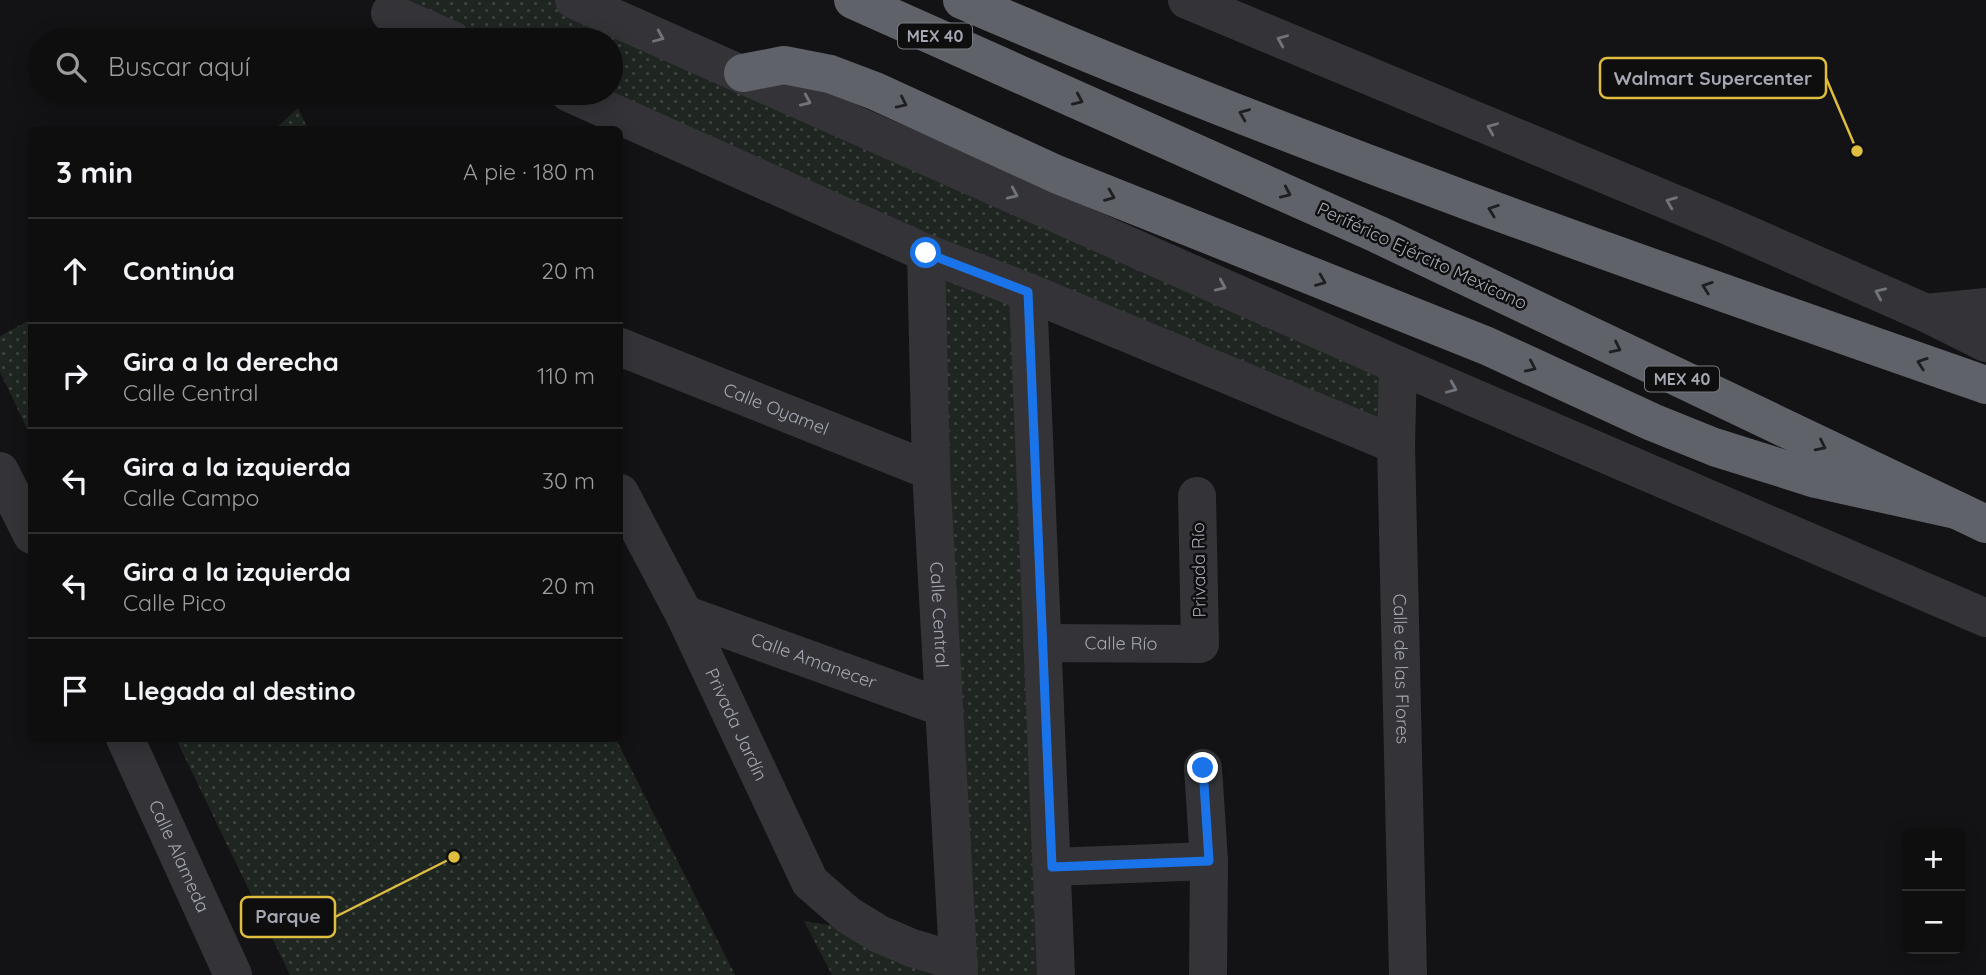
<!DOCTYPE html>
<html lang="es">
<meta charset="utf-8">
<style>
:root{--surface:#0e0e0f;--page:#1c1c1d;--text:#f1f3f6;--muted:#9b9c9e;--line:#2e2e2f}
body{margin:0;font-family:Quicksand,sans-serif;background:var(--page);color:var(--text)}
.controls{position:absolute;right:21px;bottom:21px;display:grid;overflow:hidden;border-radius:10px;box-shadow:0 4px 18px #0003}
.controls button{width:63px;height:63px;display:grid;place-items:center;padding:0;border:0;border-bottom:2px solid var(--line);background:var(--surface);color:var(--text);font:35px sans-serif}
.stop{position:absolute;width:21px;height:21px;margin:-16px;border:5px solid #1a73e8;border-radius:50%;background:#fff}
.stop.end{background:#1a73e8;border-color:#fff;box-shadow:0 2px 7px #0008}
.list{margin:0;padding:0;list-style:none}
h2{display:flex;justify-content:space-between;align-items:center;height:91px;margin:0;padding:0 28px;font-size:30px}
h2 small{font-size:23px;font-weight:400;color:var(--muted)}
.list li{display:grid;grid-template-columns:46px 1fr auto;gap:21px;align-items:center;box-sizing:border-box;height:105px;padding:0 28px;border-top:2px solid var(--line)}
.list b{display:block;font-size:26px;white-space:nowrap}
.list p{margin:0;font-size:23px;white-space:nowrap;color:var(--muted)}
.list em{font-size:23px;font-style:normal;color:var(--muted)}
.icon{flex:none;width:38px;height:38px;fill:none;stroke:currentColor;stroke-width:2;stroke-linecap:round;stroke-linejoin:round}
.map{position:relative;flex:none;width:1986px;height:975px;overflow:hidden}
.search{position:absolute;background:var(--surface);box-shadow:0 4px 18px #0003;left:28px;top:28px;width:595px;height:77px;display:flex;align-items:center;gap:18px;box-sizing:border-box;padding:0 24px;border-radius:38px;color:var(--muted);font-size:26px}
.panel{position:absolute;background:var(--surface);box-shadow:0 4px 18px #0003;left:28px;top:126px;width:595px;height:616px;border-radius:10px}
.map>svg:first-child{display:block}
</style>
<div class="map">
<svg width="1986" height="975" viewBox="0 0 1986 975">
<defs>
<pattern id="grass-dots" width="8" height="8" patternUnits="userSpaceOnUse" patternTransform="scale(1.75)"><rect width="8" height="8" fill="#1f2621"/><path d="M2 2h.1M6 6h.1" fill="none" stroke="#3d433f" stroke-width="1.8" stroke-linecap="round"/></pattern>
</defs>
<rect width="100%" height="100%" fill="#131214"/>
<!-- grass -->
<g fill="url(#grass-dots)">
<path d="M375 0H559L1382 367 1381 422 926 252 611 93V40H463Z"/>
<path d="M298 108 308 129H275Z"/>
<path d="M928 257 1026 293 1050 975H965Z"/>
<path d="M31 319V437L0 372V336Z"/>
<path d="M176 739H616L735 975H290Z"/>
<path d="M804 921 853 929 946 975H832Z"/>
</g>
<g fill="none" stroke-linecap="round" stroke-linejoin="round">
<!-- minor -->
<g stroke="#343438" stroke-width="38">
<path d="M574 0 1398 365 1986 618"/>
<path d="M1187 0 1726 225 1926 313 1986 343"/>
<path d="M390 13 452 40"/>
<path d="M569 93 926 253 1028 292 1396 445"/>
<path id="s1" d="M926 253 931 471 959 975"/>
<path d="M1028 292 1056 975"/>
<path d="M1926 313 1986 307"/>
<path id="s2" d="M620 347 931 471"/>
<path id="s3" d="M1398 365 1396 445 1408 975"/>
<path d="M0 471 32 535"/>
<path id="s4" d="M620 493 684 614 810 882 848 915 879 934 912 948 959 962"/>
<path id="s5" d="M684 614 944 708"/>
<path id="s6" d="M1042 643 1200 644 1197 496"/>
<path id="s7" d="M125 738 233 975"/>
<path d="M1203 768 1209 861 1208 975"/>
<path d="M1052 867 1209 861"/>
</g>
<!-- highway -->
<g stroke="#606269" stroke-width="38">
<path d="M853 0 1377 234 1986 524"/>
<path d="M962 0C1297 145 1642 265 1986 385"/>
<path d="M743 73 784 65 830 74 875 91 1056 174 1487 346 1652 422 1714 447 1816 479 1956 510"/>
</g>
</g>
<!-- one-way arrows -->
<defs><path id="oneway-chevron" d="M-2-3.5L2.5 0L-2 3.5" fill="none" stroke-width="1.6" stroke-linecap="round" stroke-linejoin="round" transform="scale(1.75)"/></defs>
<g stroke="#72747c">
<use href="#oneway-chevron" transform="translate(659 37) rotate(23)"/>
<use href="#oneway-chevron" transform="translate(1282 40) rotate(-157)"/>
<use href="#oneway-chevron" transform="translate(806 101) rotate(24)"/>
<use href="#oneway-chevron" transform="translate(1492 128) rotate(-157)"/>
<use href="#oneway-chevron" transform="translate(1013 194) rotate(24)"/>
<use href="#oneway-chevron" transform="translate(1671 202) rotate(-158)"/>
<use href="#oneway-chevron" transform="translate(1221 286) rotate(24)"/>
<use href="#oneway-chevron" transform="translate(1880 293) rotate(-156)"/>
<use href="#oneway-chevron" transform="translate(1452 388) rotate(23)"/>
</g>
<g stroke="#1e1f21">
<use href="#oneway-chevron" transform="translate(1078 100) rotate(24)"/>
<use href="#oneway-chevron" transform="translate(902 103) rotate(25)"/>
<use href="#oneway-chevron" transform="translate(1244 114) rotate(-158)"/>
<use href="#oneway-chevron" transform="translate(1286 193) rotate(24)"/>
<use href="#oneway-chevron" transform="translate(1110 196) rotate(22)"/>
<use href="#oneway-chevron" transform="translate(1493 210) rotate(-160)"/>
<use href="#oneway-chevron" transform="translate(1321 281) rotate(22)"/>
<use href="#oneway-chevron" transform="translate(1707 287) rotate(-161)"/>
<use href="#oneway-chevron" transform="translate(1616 348) rotate(26)"/>
<use href="#oneway-chevron" transform="translate(1922 363) rotate(-161)"/>
<use href="#oneway-chevron" transform="translate(1531 367) rotate(25)"/>
<use href="#oneway-chevron" transform="translate(1821 446) rotate(26)"/>
</g>
<g fill="none" stroke-linecap="round" stroke-linejoin="round">
<!-- route -->
<path stroke="#1a73e8" stroke-width="9" d="M926 253 1028 292 1052 867 1209 861 1203 768"/>
</g>
<g text-anchor="middle" stroke-width="5" stroke-linejoin="round" paint-order="stroke">
<!-- shield labels -->
<g fill="#0e0e0f" stroke="#787a82" stroke-width="2">
<rect x="898" y="23.5" width="74" height="25" rx="5"/>
<rect x="1645" y="366.5" width="74" height="25" rx="5"/>
</g>
<g font-size="16" font-weight="bold" fill="#a5a8b3">
<text x="935" y="42">MEX 40</text>
<text x="1682" y="385">MEX 40</text>
</g>
<!-- street labels -->
<g font-size="18" fill="#a5a8b3" stroke="#0e0e0f">
<text transform="translate(1422 256) rotate(25)" y="6">Periférico Ejército Mexicano</text>
<text dy="6" stroke="none"><textPath href="#s2" startOffset="168">Calle Oyamel</textPath></text>
<text transform="translate(1199 570) rotate(-91)" y="6">Privada Río</text>
<text dy="6" stroke="none"><textPath href="#s1" startOffset="362">Calle Central</textPath></text>
<text dy="6" stroke="none"><textPath href="#s6" startOffset="79">Calle Río</textPath></text>
<text dy="6" stroke="none"><textPath href="#s5" startOffset="138">Calle Amanecer</textPath></text>
<text dy="6" stroke="none"><textPath href="#s3" startOffset="304">Calle de las Flores</textPath></text>
<text dy="6" stroke="none"><textPath href="#s4" startOffset="259">Privada Jardín</textPath></text>
<text dy="6" stroke="none"><textPath href="#s7" startOffset="130">Calle Alameda</textPath></text>
</g>
</g>
<!-- callouts -->
<path fill="none" stroke="#dfbd3f" stroke-width="2.5" d="M1857 151L1826 78M454 857L335 917"/>
<g fill="#dfbd3f" stroke="#0e0e0f" stroke-width="2.5">
<circle cx="1857" cy="151" r="7"/>
<circle cx="454" cy="857" r="7"/>
</g>
<g fill="#0e0e0f" stroke="#dfbd3f" stroke-width="2.5">
<rect x="1600" y="58" width="226" height="40" rx="7"/>
<rect x="241" y="897" width="94" height="40" rx="7"/>
</g>
<g font-size="19" text-anchor="middle" font-weight="bold" fill="#a5a8b3">
<text x="1713" y="85">Walmart Supercenter</text>
<text x="288" y="923">Parque</text>
</g>
</svg>
<div class="controls">
<button>+</button>
<button>−</button>
</div>
<div class="stop" style="left:926px;top:253px"></div>
<div class="stop end" style="left:1203px;top:768px"></div>
<div class="search"><svg class="icon" aria-label="search" viewBox="0 0 24 24"><circle cx="10" cy="10" r="6"/><path d="M15 15l6 6"/></svg>Buscar aquí</div>
<section class="panel">
<h2>3 min<small>A pie · 180 m</small></h2>
<ul class="list">
<li><svg class="icon" aria-label="ahead" viewBox="0 0 24 24"><path d="M12 20V5M6 11l6-6 6 6"/></svg><div><b>Continúa</b></div><em>20 m</em></li>
<li><svg class="icon" aria-label="right" viewBox="0 0 24 24"><path d="M7 20v-9h11M14 6l5 5-5 5"/></svg><div><b>Gira a la derecha</b><p>Calle Central</p></div><em>110 m</em></li>
<li><svg class="icon" aria-label="left" viewBox="0 0 24 24"><path d="M17 20v-9H6M10 6l-5 5 5 5"/></svg><div><b>Gira a la izquierda</b><p>Calle Campo</p></div><em>30 m</em></li>
<li><svg class="icon" aria-label="left" viewBox="0 0 24 24"><path d="M17 20v-9H6M10 6l-5 5 5 5"/></svg><div><b>Gira a la izquierda</b><p>Calle Pico</p></div><em>20 m</em></li>
<li><svg class="icon" aria-label="arrive" viewBox="0 0 24 24"><path d="M6 21V4h12l-3 4 3 4H6"/></svg><div><b>Llegada al destino</b></div></li>
</ul>
</section>
</div>
